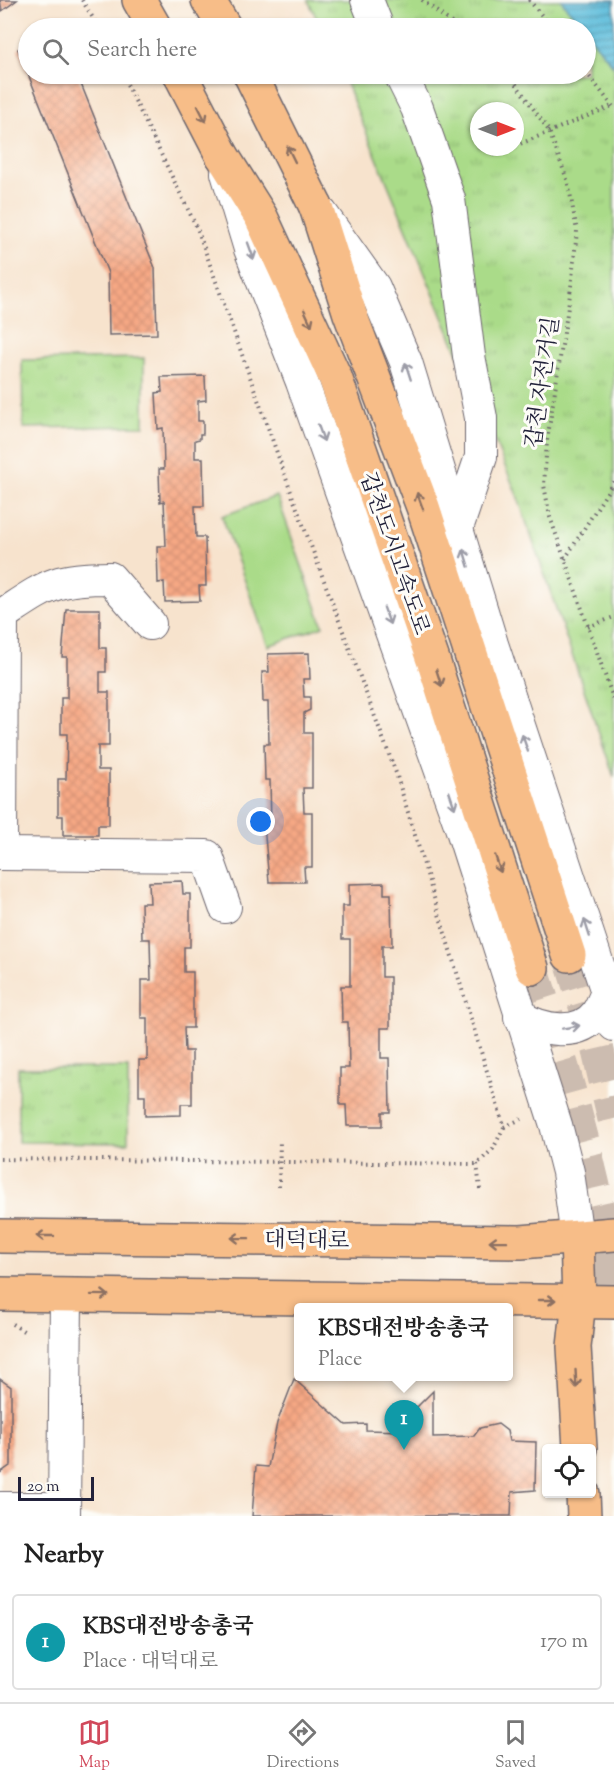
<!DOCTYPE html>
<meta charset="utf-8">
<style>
:root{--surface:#fff;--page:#f6f6f6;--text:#222;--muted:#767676;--line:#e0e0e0;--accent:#d1495b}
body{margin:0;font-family:"Sorts Mill Goudy","Noto Serif KR",serif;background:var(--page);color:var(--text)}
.controls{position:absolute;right:18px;bottom:18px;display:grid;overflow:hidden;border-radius:6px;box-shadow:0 2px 4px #0004}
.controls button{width:54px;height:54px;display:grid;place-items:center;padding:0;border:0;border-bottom:2px solid var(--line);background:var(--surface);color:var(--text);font:30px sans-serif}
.compass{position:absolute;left:470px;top:102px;width:54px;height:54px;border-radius:50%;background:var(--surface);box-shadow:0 2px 4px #0004;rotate:90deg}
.scale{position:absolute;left:18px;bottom:15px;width:76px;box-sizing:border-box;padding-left:6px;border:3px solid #22223b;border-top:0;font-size:16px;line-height:21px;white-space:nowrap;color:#22223b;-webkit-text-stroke:4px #fdfcf7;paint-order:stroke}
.you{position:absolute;left:261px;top:822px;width:21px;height:21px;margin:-15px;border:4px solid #fff;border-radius:50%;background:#1a73e8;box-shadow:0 0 0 9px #1a73e833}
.badge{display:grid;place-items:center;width:39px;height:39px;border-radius:50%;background:var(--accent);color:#fff;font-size:20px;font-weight:700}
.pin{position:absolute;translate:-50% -50px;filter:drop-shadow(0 2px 3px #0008)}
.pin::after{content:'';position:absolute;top:32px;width:21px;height:18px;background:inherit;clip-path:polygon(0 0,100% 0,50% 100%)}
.popup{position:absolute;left:294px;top:1303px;width:219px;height:78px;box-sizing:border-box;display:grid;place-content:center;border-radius:6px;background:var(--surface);filter:drop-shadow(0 2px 4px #0005);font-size:20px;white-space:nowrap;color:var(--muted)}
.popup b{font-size:22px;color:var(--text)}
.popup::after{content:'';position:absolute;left:50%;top:100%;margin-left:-12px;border:12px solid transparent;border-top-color:var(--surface)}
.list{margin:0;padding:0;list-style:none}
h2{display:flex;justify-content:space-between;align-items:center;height:78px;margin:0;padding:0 24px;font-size:26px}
h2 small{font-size:20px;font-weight:400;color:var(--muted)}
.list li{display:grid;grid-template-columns:39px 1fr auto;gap:18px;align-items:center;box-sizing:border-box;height:96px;margin:0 12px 12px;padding:0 12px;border:2px solid var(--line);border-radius:6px}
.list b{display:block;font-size:22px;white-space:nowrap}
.list p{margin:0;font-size:20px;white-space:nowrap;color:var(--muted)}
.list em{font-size:20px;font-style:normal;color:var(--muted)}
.icon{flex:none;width:33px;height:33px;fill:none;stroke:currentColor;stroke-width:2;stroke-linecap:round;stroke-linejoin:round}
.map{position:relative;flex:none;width:614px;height:1516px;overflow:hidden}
.search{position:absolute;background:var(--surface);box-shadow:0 2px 4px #0004;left:18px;right:18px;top:18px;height:66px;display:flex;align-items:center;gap:15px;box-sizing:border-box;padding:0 21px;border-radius:33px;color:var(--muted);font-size:22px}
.sheet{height:186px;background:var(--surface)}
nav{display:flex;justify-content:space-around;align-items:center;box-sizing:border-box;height:84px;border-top:2px solid var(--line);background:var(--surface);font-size:16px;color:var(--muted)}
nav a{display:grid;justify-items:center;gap:3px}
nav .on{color:var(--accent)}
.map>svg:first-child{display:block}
</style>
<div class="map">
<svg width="614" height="1516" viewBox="0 0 614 1516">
<defs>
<pattern id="park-tufts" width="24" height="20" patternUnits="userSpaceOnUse" patternTransform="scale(1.5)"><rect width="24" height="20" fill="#aadb89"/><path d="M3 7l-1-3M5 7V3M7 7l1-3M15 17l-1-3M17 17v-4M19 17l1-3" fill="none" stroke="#92bc77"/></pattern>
<pattern id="water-rules" width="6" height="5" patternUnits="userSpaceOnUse" patternTransform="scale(1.5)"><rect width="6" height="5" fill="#5dbddb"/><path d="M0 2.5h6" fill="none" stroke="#4c99b3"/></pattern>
<pattern id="building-cross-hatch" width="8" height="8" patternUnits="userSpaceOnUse" patternTransform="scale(1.5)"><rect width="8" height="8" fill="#f6a884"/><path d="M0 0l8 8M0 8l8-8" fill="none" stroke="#d39073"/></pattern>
</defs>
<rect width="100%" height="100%" fill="#fdfcf7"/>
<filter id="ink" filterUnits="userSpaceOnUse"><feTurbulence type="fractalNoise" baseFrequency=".0167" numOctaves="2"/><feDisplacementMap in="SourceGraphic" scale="12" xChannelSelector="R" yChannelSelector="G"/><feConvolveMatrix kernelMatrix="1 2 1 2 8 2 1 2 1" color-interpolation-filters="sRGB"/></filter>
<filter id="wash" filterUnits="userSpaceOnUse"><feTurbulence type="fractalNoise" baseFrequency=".008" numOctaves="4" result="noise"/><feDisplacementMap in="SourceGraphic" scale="24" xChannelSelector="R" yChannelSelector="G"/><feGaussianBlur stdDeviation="1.35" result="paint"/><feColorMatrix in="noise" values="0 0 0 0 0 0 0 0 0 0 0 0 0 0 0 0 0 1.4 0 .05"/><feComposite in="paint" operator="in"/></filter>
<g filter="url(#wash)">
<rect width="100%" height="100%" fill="#f7e3cd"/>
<!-- grass -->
<path fill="#aadb89" stroke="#667e62" stroke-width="1.5" d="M277 496 323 626 268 646 222 516Z"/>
<!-- park -->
<g fill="url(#park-tufts)" stroke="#667e62" stroke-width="1.5" fill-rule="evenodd">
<path d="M308 0H561L584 28H321Z"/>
<path d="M586 31 614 67V777L517 495 342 74H586ZM479 111H515V147H479Z"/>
<path d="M144 358V426L23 428 22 360Z"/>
<path d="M18 1068H128V1143L18 1142Z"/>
</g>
<!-- water -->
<path fill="url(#water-rules)" stroke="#40708b" stroke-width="1.5" d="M561 0H614V67Z"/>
<g id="blocks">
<!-- building -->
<g fill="url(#building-cross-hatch)">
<path d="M0 0H17L2 11Z"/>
<path d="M28 44V74H77L155 268 157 334 109 335 108 273 18 49Z"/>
<path d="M205 376 206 400 198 401V421H203V434H200V439L195 440V458H203L204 506H195L196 537H205L206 586H199L200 601 165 602 164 582 158 583 157 546H166L164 501 160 502 159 469H164L163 428 158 429 156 393 162 392 161 377Z"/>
<path d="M66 609H100V648H106V672H100V692H109V746H98V770H109V825H98V835H63V816H58V779H66L67 734H61V698H67V657H62Z"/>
<path d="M309 653 310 679H303L304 697H310V710L304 713V733H312V788H303L304 812H312V867H304L305 882H269L264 825H271L270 780H265L264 744H269L268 702H263L262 672H269L268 654Z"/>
<path d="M182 881 183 894H190V947H184V972H193V1028H184L185 1051H192V1104H181V1115L145 1116V1096H139V1060H147V1018H141V980H151L150 939H142L141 903H150L149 882Z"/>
<path d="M384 883V894H391L392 946H382V977H390V1028H381V1058H389L390 1112H382V1126H347L346 1105H340V1068H349L348 1022H342L341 986H350V939H342V906H349V884Z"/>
<path d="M0 1379 11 1387V1465L0 1473Z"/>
<path d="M294 1379 346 1425 366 1424V1430L403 1431 413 1411 433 1391V1437L474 1436 480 1428 498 1424 507 1431 509 1441 536 1442 535 1490 512 1492 511 1516H252L256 1466 268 1467 277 1423Z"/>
</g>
</g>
</g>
<g filter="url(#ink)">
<use href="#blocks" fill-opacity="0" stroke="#6d666e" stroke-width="1.5"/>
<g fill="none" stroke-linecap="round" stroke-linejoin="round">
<!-- highway-tunnel -->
<g stroke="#ccbcb0" stroke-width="33" stroke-dasharray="33 16" stroke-linecap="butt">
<path d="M569 955 595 1038 614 1119"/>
<path d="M532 968C566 1072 596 1178 614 1286"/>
</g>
<defs>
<g id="minor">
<path d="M367 0 378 28"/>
<path d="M400 74 417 108 449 199 469 356 481 418V457L457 528"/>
<path d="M227 173 250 249 302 382 461 827 556 1125 568 1172 577 1238"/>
<path d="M322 214 374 287 406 362 492 644 607 992 614 1025"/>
<path d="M2 615C48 585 54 578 110 578L150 624"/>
<path d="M0 616 2 615 1 854"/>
<path d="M0 854 207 856 225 907"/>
<path d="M520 1017C542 1030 579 1038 597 1013 601 1007 604 999 607 992"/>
<path d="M0 1508H64"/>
<path d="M64 1516 66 1295"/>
</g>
<g id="major">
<path d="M139 0 155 28"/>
<path d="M208 0 225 28"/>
<path d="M180 74 222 155"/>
<path d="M250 74 316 207"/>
<path d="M0 1236 521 1242 614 1234"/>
<path d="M0 1294 614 1302"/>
</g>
<g id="highway">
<path d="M222 155 261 217 335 377 433 660 532 968"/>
<path d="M316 207 350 314 423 507 569 955"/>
<path d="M577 1238 579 1300 574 1347 580 1448"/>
<path d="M583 1494 584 1516"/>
</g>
</defs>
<!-- minor casing -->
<use href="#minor" stroke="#6d666e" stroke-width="34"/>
<!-- major casing -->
<use href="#major" stroke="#6d666e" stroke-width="36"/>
<!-- highway casing -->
<use href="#highway" stroke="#6d666e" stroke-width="36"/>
<!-- path -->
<g stroke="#6d666e" stroke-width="4" stroke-dasharray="1.5 4.5" stroke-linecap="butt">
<path d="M82 0 99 28"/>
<path d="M422 0 458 28"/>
<path d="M529 0 552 28"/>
<path d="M586 72 614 108"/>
<path d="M509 74 549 131 568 182 577 231 571 288 547 441 544 485 550 517 614 701"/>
<path d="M515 146 612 106"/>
<path d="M493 155 511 147"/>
<path d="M565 559 614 481"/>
<path d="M588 627 614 617"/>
<path d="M504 1127 521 1119"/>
<path d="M0 1159 477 1164 493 1149 504 1127 396 773 292 495 197 228 122 74"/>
<path d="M477 1164 480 1189"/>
<path d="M279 1187 280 1139"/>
<path d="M12 1324 25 1332"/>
</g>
<!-- minor -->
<use href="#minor" stroke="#fff" stroke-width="32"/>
<!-- major -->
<use href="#major" stroke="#f7bd88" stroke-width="33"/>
<!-- highway -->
<use href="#highway" stroke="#f7bd88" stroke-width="33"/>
</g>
<!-- one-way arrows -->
<defs><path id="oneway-shaft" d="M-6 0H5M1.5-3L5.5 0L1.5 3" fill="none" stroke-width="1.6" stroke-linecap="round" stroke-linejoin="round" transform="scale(1.5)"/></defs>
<g stroke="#8c7062">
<use href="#oneway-shaft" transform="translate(202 114) rotate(63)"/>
<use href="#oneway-shaft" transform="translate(291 154) rotate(-116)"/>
<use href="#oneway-shaft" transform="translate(308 318) rotate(65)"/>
<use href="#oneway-shaft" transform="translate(420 501) rotate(-110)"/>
<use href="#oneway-shaft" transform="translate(439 678) rotate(72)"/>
<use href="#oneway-shaft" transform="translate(498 864) rotate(72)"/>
<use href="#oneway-shaft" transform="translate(45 1236) rotate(-180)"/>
<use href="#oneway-shaft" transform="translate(240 1238) rotate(-179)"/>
<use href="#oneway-shaft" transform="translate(498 1241) rotate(-179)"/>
<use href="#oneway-shaft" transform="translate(100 1295) rotate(1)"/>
<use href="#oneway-shaft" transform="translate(547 1300)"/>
<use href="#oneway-shaft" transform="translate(576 1379) rotate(87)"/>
</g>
<g stroke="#9c9ca7">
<use href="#oneway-shaft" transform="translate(251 251) rotate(70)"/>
<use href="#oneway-shaft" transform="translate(408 371) rotate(-108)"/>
<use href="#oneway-shaft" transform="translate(321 433) rotate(70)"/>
<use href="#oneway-shaft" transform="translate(466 558) rotate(-107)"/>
<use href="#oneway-shaft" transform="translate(387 616) rotate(70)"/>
<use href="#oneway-shaft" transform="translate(525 743) rotate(-109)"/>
<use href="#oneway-shaft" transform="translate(452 800) rotate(71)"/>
<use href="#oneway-shaft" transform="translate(587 928) rotate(-108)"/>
<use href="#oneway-shaft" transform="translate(571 1027) rotate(-10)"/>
</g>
</g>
<g text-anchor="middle" stroke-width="6" stroke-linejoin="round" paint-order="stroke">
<!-- street labels -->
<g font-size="22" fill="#22223b" stroke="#fdfcf7">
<text transform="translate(541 382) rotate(-82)" y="8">갑천 자전거길</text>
<text transform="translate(396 553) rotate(71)" y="8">갑천도시고속도로</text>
<text transform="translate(307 1239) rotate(1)" y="8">대덕대로</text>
</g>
</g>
</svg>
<div class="controls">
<button><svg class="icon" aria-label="locate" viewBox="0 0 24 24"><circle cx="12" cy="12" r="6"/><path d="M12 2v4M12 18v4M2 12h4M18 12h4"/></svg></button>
</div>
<svg class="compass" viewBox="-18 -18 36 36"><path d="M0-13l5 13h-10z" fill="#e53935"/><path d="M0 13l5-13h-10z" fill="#767676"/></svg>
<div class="scale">20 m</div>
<div class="you"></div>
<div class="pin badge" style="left:404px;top:1450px;background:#0f9aa8">1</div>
<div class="popup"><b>KBS대전방송총국</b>Place</div>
<div class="search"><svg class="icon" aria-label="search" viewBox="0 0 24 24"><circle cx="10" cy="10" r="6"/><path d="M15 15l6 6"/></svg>Search here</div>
</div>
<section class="sheet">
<h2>Nearby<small></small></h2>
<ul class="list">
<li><span class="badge" style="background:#0f9aa8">1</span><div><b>KBS대전방송총국</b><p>Place · 대덕대로</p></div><em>170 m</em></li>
</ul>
</section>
<nav>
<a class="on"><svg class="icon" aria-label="map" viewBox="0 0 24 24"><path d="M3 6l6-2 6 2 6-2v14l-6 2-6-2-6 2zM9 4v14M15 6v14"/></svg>Map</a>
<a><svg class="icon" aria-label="directions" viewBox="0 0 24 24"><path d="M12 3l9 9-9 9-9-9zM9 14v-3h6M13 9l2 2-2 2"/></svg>Directions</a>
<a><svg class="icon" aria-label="saved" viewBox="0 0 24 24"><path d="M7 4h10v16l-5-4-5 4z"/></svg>Saved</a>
</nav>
